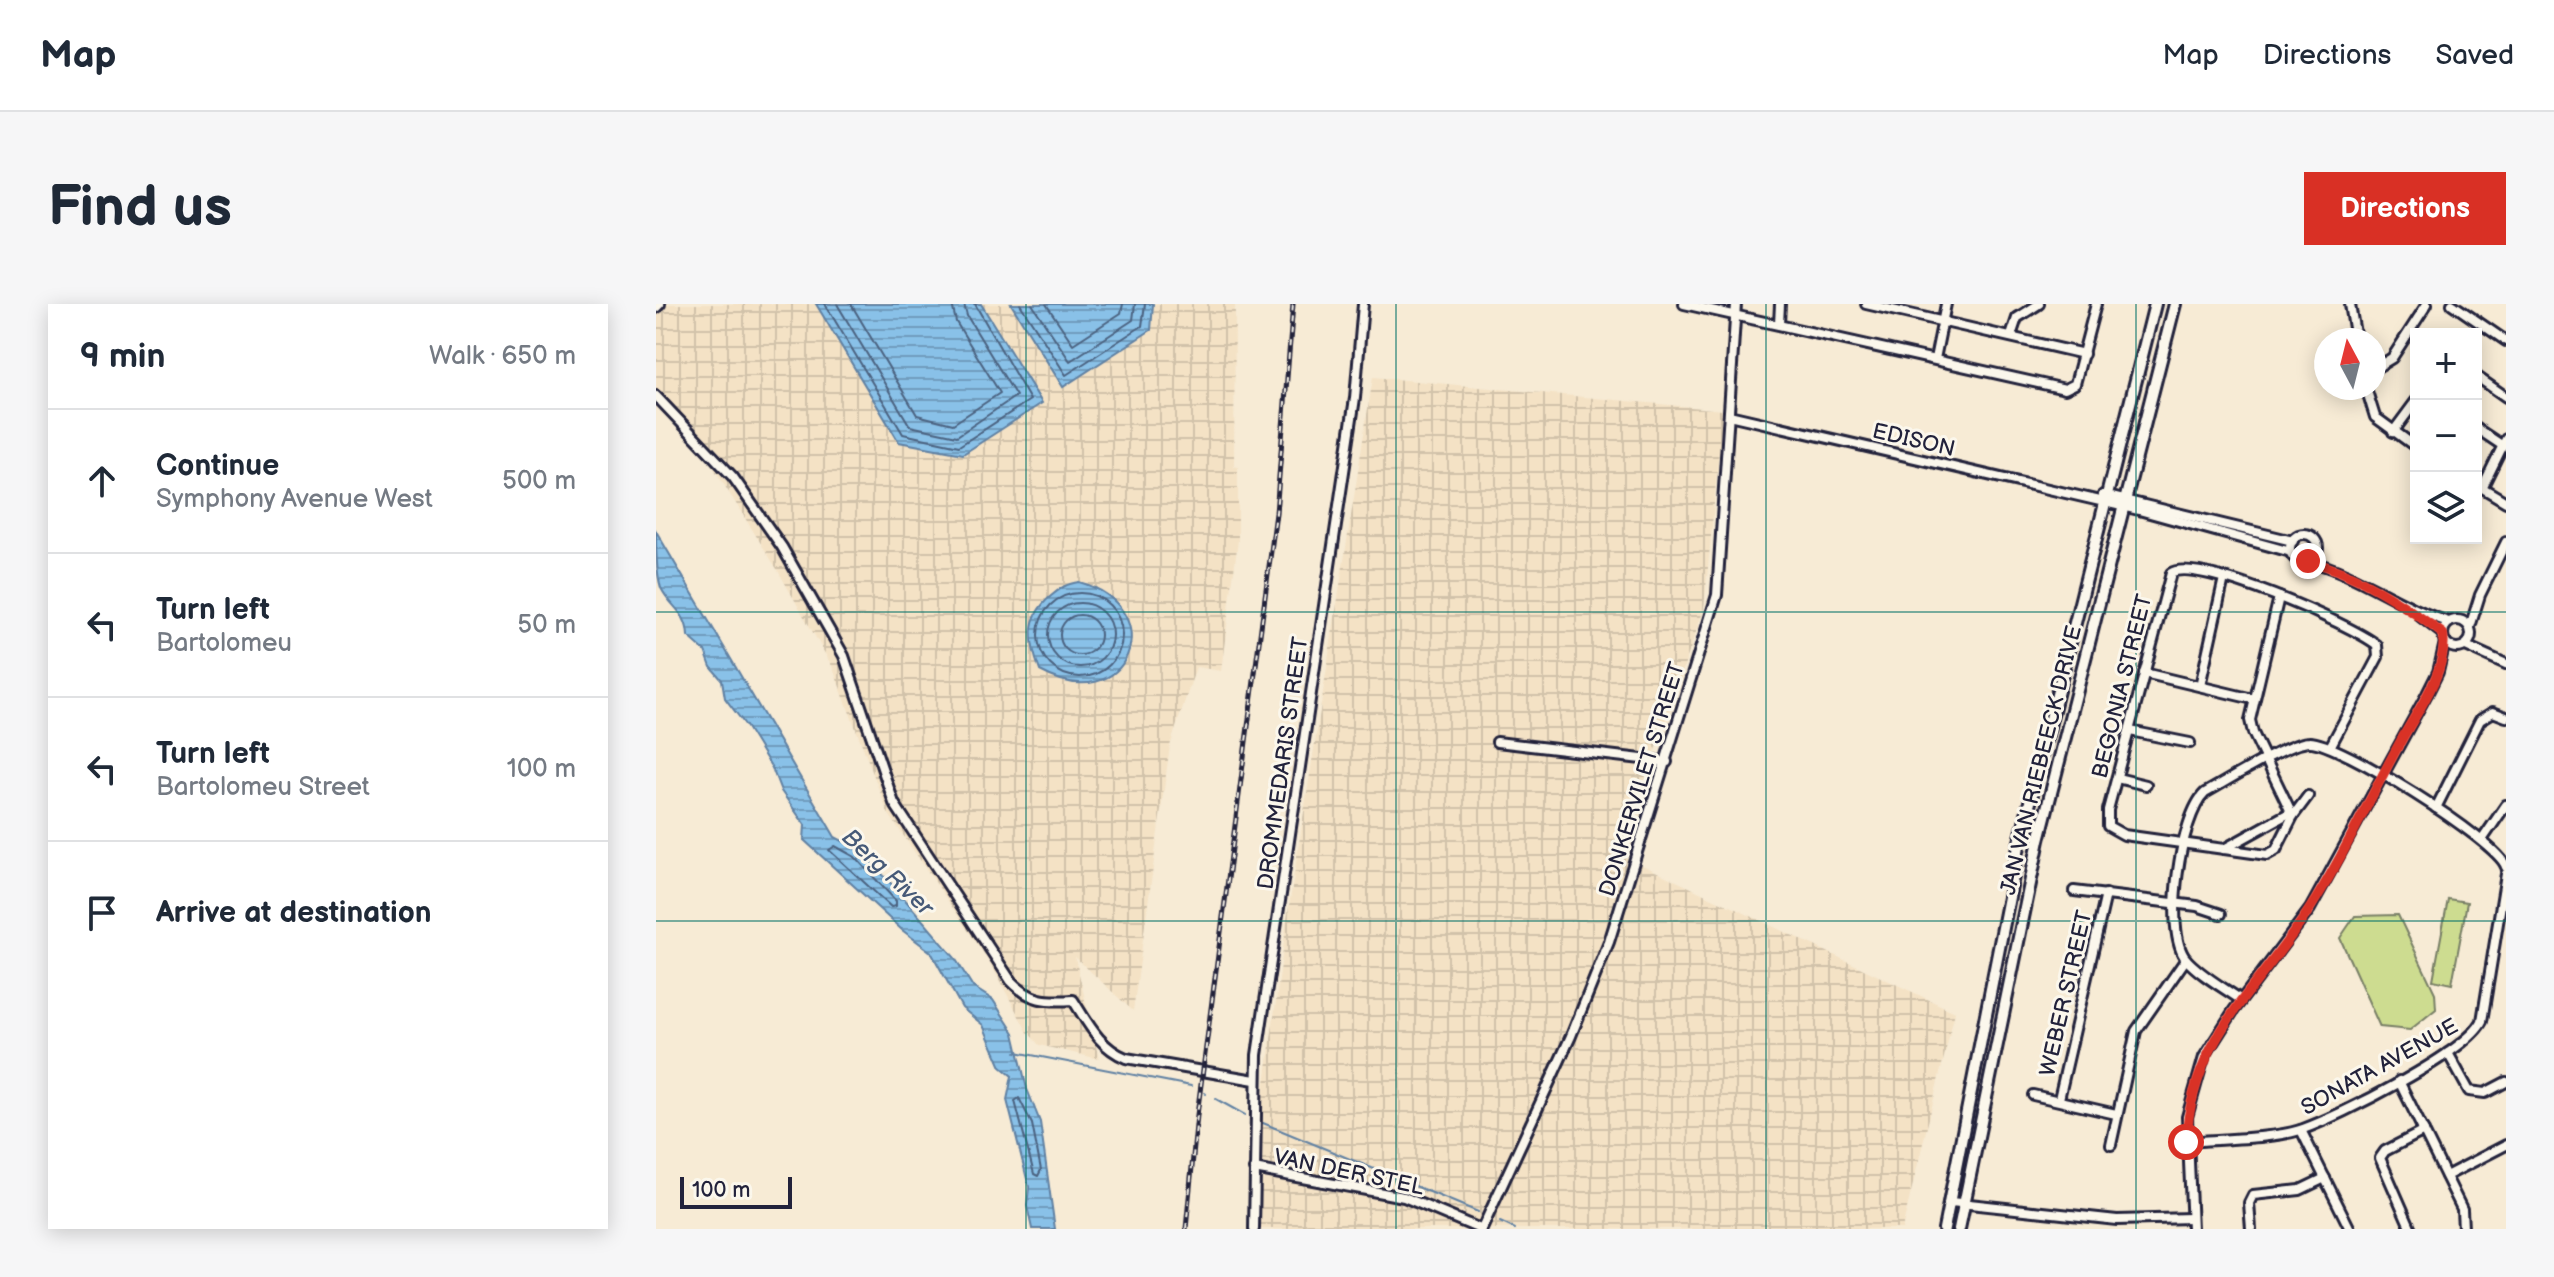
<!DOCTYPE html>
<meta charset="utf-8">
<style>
:root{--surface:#fff;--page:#f6f6f7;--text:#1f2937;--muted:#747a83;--line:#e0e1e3;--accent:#d93025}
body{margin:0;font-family:"Balsamiq Sans",sans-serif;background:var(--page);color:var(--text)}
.controls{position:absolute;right:24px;top:24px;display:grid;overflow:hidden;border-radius:0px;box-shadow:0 4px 20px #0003}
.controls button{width:72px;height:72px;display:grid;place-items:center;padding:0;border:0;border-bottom:2px solid var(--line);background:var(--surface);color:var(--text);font:40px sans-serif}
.compass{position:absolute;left:1658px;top:24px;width:72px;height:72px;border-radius:50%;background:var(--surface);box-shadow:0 4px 20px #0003;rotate:353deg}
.scale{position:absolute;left:24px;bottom:20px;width:112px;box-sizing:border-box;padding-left:8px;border:4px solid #22223b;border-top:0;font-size:22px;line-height:28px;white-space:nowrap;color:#22223b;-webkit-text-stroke:6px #fbf7ec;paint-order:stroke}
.stop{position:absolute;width:24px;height:24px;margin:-18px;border:6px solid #d93025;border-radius:50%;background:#fff}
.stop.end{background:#d93025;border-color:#fff;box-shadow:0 2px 8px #0008}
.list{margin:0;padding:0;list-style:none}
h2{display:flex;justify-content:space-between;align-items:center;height:104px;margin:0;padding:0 32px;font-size:34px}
h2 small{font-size:26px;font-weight:400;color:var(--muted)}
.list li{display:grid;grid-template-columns:52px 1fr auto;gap:24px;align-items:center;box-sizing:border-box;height:144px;padding:0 32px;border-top:2px solid var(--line)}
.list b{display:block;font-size:30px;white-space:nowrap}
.list p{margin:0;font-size:26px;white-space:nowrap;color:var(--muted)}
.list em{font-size:26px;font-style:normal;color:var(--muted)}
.icon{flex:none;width:44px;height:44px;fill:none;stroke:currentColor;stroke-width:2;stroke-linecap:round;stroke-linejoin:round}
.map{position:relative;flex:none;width:1850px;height:925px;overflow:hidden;border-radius:0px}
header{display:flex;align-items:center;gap:48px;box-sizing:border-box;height:112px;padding:0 40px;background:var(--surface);border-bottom:2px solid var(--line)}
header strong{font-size:38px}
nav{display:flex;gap:44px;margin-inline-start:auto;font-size:28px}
.intro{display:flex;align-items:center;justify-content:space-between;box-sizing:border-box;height:192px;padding:0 48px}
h1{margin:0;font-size:56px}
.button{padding:20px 36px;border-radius:0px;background:var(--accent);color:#fff;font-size:28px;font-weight:700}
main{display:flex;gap:48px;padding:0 48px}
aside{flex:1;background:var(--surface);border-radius:0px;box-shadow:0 4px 20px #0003}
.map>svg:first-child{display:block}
</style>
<header>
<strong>Map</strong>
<nav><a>Map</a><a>Directions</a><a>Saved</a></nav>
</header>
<div class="intro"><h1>Find us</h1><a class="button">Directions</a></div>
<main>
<aside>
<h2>9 min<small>Walk · 650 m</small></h2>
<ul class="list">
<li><svg class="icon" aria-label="ahead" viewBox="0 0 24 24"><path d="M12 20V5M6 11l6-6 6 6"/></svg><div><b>Continue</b><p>Symphony Avenue West</p></div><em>500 m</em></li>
<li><svg class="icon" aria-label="left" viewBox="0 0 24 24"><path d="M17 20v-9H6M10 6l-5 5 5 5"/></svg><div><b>Turn left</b><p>Bartolomeu</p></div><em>50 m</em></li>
<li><svg class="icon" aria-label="left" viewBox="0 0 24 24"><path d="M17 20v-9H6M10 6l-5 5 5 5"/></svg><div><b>Turn left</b><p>Bartolomeu Street</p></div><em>100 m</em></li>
<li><svg class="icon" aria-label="arrive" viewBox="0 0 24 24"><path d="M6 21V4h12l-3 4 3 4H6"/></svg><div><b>Arrive at destination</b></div></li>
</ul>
</aside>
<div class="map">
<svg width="1850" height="925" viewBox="0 0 1850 925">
<defs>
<pattern id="industrial-grid" width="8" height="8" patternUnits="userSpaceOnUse" patternTransform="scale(2)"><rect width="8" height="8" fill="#f4e2c5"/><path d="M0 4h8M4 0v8" fill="none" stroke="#d1c2aa"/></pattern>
<pattern id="water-rules" width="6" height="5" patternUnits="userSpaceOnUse" patternTransform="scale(2)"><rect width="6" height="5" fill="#89c1e8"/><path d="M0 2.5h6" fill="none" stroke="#709cbd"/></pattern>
</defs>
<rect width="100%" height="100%" fill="#f7ebd5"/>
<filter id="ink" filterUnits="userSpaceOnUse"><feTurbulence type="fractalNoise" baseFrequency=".0125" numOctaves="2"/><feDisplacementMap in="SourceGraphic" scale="16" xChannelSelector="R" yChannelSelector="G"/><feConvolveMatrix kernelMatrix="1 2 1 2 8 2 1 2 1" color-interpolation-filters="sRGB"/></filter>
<g filter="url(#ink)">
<!-- industrial -->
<g fill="url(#industrial-grid)">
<path d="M4 0H579L578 162 582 163V236L565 367 540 363 514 442 477 707 419 653 443 755 383 741 371 727 333 657 232 509 176 362 121 265 50 152 0 96V4Z"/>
<path d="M717 73 1067 106 1048 305 963 550 1299 708 1246 925H603L605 809 631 615Z"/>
</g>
<!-- garden -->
<g fill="#cddc90" stroke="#787f66" stroke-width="2">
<path d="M1792 595 1811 598 1796 680 1777 676Z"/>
<path d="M1742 611 1779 689 1780 705 1754 726 1724 723 1684 634 1699 612Z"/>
</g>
<!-- water -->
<g fill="url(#water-rules)" stroke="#6081a3" stroke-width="2">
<path d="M160 0H325L386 99 307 150 243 138Z"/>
<path d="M355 0H497L495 26 407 83Z"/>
<path d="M0 227 179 533 204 546 240 585 299 654 317 683 337 696 358 729 371 785 384 818 399 925H376L371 902 373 883 351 796 356 772 345 763 327 721 306 704 275 648 246 626 148 536 149 521 125 487 116 464 90 422 69 394 66 376 55 363 49 347 32 332C31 308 15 304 5 284 0 268 0 245 0 227Z"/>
<path d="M423 278C515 304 473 416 384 367 373 338 369 314 395 292 405 284 409 280 423 278Z"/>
</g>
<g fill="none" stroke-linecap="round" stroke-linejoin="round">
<!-- shore -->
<g stroke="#4b6280" stroke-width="2">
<path d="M169 0 247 130 303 142 374 96 319 0"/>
<path d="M181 0 254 122 301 132 360 92 311 12 308 0"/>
<path d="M195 0 261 111 297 120 344 89 300 18 296 0"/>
<path d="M364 0 410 71 486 22 489 0"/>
<path d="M376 0 414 57 477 16 479 0"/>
<path d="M390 0 417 40 465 9 467 0"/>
<circle cx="424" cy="331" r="42"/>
<circle cx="424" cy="331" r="32"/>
<circle cx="424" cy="331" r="20"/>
<path d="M179 542 199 553 240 597V602L235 603 173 546Z"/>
<path d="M363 794 376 820 385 866 382 872 378 870 359 797Z"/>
</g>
<!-- stream -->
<g stroke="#6081a3" stroke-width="2">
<path d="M360 748 535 782"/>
<path d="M549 789 550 790"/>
<path d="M560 795 589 811"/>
<path d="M607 819 822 908"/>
<path d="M844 918 859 925"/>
</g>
<defs>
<g id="minor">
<path d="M1028 0 1409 85 1419 80 1440 0"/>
<path d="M1210 0 1428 50"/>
<path d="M1694 0 1700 36"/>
<path d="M1796 0 1850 37"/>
<path d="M0 4 4 0"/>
<path d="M1123 20 1124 0"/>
<path d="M1355 32 1361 14 1383 0"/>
<path d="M1279 55 1290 0"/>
<path d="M1718 65 1736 54 1771 0"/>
<path d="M1820 72 1850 93"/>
<path d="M1710 84 1719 113 1760 143"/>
<path d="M0 92 77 173 126 243 188 352 238 499 355 677C374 697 390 698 417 696 432 719 443 743 470 754L599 776"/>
<path d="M1073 111 1483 206 1635 248"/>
<path d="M1820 124 1847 142"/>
<path d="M1737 128 1760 97"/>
<path d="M1820 180 1850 198"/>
<path d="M1826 184 1850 135"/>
<path d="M1447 191 1637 237"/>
<circle cx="1648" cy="244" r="14"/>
<path d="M1652 257C1702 269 1744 303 1793 318"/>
<path d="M1623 293 1594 416 1597 429 1637 512"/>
<path d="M1765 313 1787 330"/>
<circle cx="1801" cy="330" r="14"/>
<path d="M1814 323 1824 291 1850 238"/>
<path d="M1810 342 1850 360"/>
<path d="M1488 369 1597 395"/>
<path d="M1544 382 1568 274"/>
<path d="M1474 427 1534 439"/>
<path d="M841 438 1011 458"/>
<path d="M1461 474 1490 481"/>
<path d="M1652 492 1637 512 1620 546 1611 551 1468 531 1452 522V506L1515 269C1540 252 1695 320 1721 341L1722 353 1674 443"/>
<path d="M1780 504 1824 416 1837 408 1850 413"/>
<path d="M1826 536 1850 501"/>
<path d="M1568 545 1635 508"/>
<path d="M1418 587 1541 602 1565 610"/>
<path d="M1585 696C1568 684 1544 671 1530 655 1507 628 1524 512 1549 489 1571 477 1631 439 1653 438 1681 436 1842 537 1850 563"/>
<path d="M1792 749 1813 787 1829 789 1850 778"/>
<path d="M1743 777 1806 905 1807 925"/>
<path d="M1377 791 1460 810"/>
<path d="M1403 795 1450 590"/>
<path d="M1645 826 1694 925"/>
<path d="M1530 838C1561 835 1620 835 1647 825 1684 812 1810 749 1826 717L1850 570"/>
<path d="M1455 841 1480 727 1530 655"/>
<path d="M598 865 748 893 824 925"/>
<path d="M1790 872 1850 841"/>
<path d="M1295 898 1461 916 1535 914"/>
<path d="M598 925 601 751 699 94 707 0"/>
<path d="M826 925 915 732 953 638 1061 291 1080 0"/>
<path d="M1536 925 1531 813 1548 753 1578 706 1654 605 1771 390 1782 368 1789 338"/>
<path d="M1595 925 1593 899 1597 891 1644 886 1669 874"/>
<path d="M1755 925 1724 854 1729 847 1768 827"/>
</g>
<g id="major">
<path d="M1288 925 1363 542 1499 0"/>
<path d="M1303 925 1383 536 1519 0"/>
</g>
</defs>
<!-- minor casing -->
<use href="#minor" stroke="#22223b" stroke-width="14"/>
<!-- major casing -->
<use href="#major" stroke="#22223b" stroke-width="16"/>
<!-- minor -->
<use href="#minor" stroke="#fbf7ec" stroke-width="8"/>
<!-- major -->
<use href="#major" stroke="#fbf7ec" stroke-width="10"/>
<defs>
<path id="rail" d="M530 925 541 811 620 209 637 0"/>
</defs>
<!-- rail casing -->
<use href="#rail" stroke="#22223b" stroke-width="5"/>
<!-- rail -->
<use href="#rail" stroke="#fbf7ec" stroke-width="2" stroke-dasharray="6" stroke-linecap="butt"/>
</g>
</g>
<g fill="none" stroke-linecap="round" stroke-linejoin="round" filter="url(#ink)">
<!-- route -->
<path stroke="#d93025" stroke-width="10" d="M1530 838C1536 733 1600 688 1653 606 1688 552 1715 491 1746 435 1763 404 1792 366 1787 330 1747 300 1702 269 1652 257"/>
</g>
<!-- grid -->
<path fill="none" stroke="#0f766e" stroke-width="2" stroke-opacity="0.55" d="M370 0V925M740 0V925M1110 0V925M1480 0V925M0 308H1850M0 617H1850"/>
<g text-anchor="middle" stroke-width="6" stroke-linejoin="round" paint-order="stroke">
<!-- street labels -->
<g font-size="22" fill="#22223b" stroke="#fbf7ec">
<text transform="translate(1258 135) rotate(13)" y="8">EDISON</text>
<text transform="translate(1465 382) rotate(-76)" y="8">BEGONIA STREET</text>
<text transform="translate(1384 456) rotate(-76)" y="8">JAN VAN RIEBEECK DRIVE</text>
<text transform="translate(626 459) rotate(-82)" y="8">DROMMEDARIS STREET</text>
<text transform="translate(985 475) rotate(-73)" y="8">DONKERVILET STREET</text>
<text transform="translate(1409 689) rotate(-77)" y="8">WEBER STREET</text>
<text transform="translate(1723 762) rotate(-29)" y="8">SONATA AVENUE</text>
<text transform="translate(693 867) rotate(12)" y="8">VAN DER STEL</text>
</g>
<!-- water labels -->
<g font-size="24" font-style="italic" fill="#465a78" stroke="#fbf7ec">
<text transform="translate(232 568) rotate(43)" y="8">Berg River</text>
</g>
</g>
</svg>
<div class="controls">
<button>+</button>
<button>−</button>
<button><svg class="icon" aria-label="layers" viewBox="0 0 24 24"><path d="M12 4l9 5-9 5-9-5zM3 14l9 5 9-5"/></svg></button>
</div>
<svg class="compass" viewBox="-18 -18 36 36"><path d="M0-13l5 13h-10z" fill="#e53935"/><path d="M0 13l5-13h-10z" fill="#747a83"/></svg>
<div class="scale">100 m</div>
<div class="stop" style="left:1530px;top:838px"></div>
<div class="stop end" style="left:1652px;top:257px"></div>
</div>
</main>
